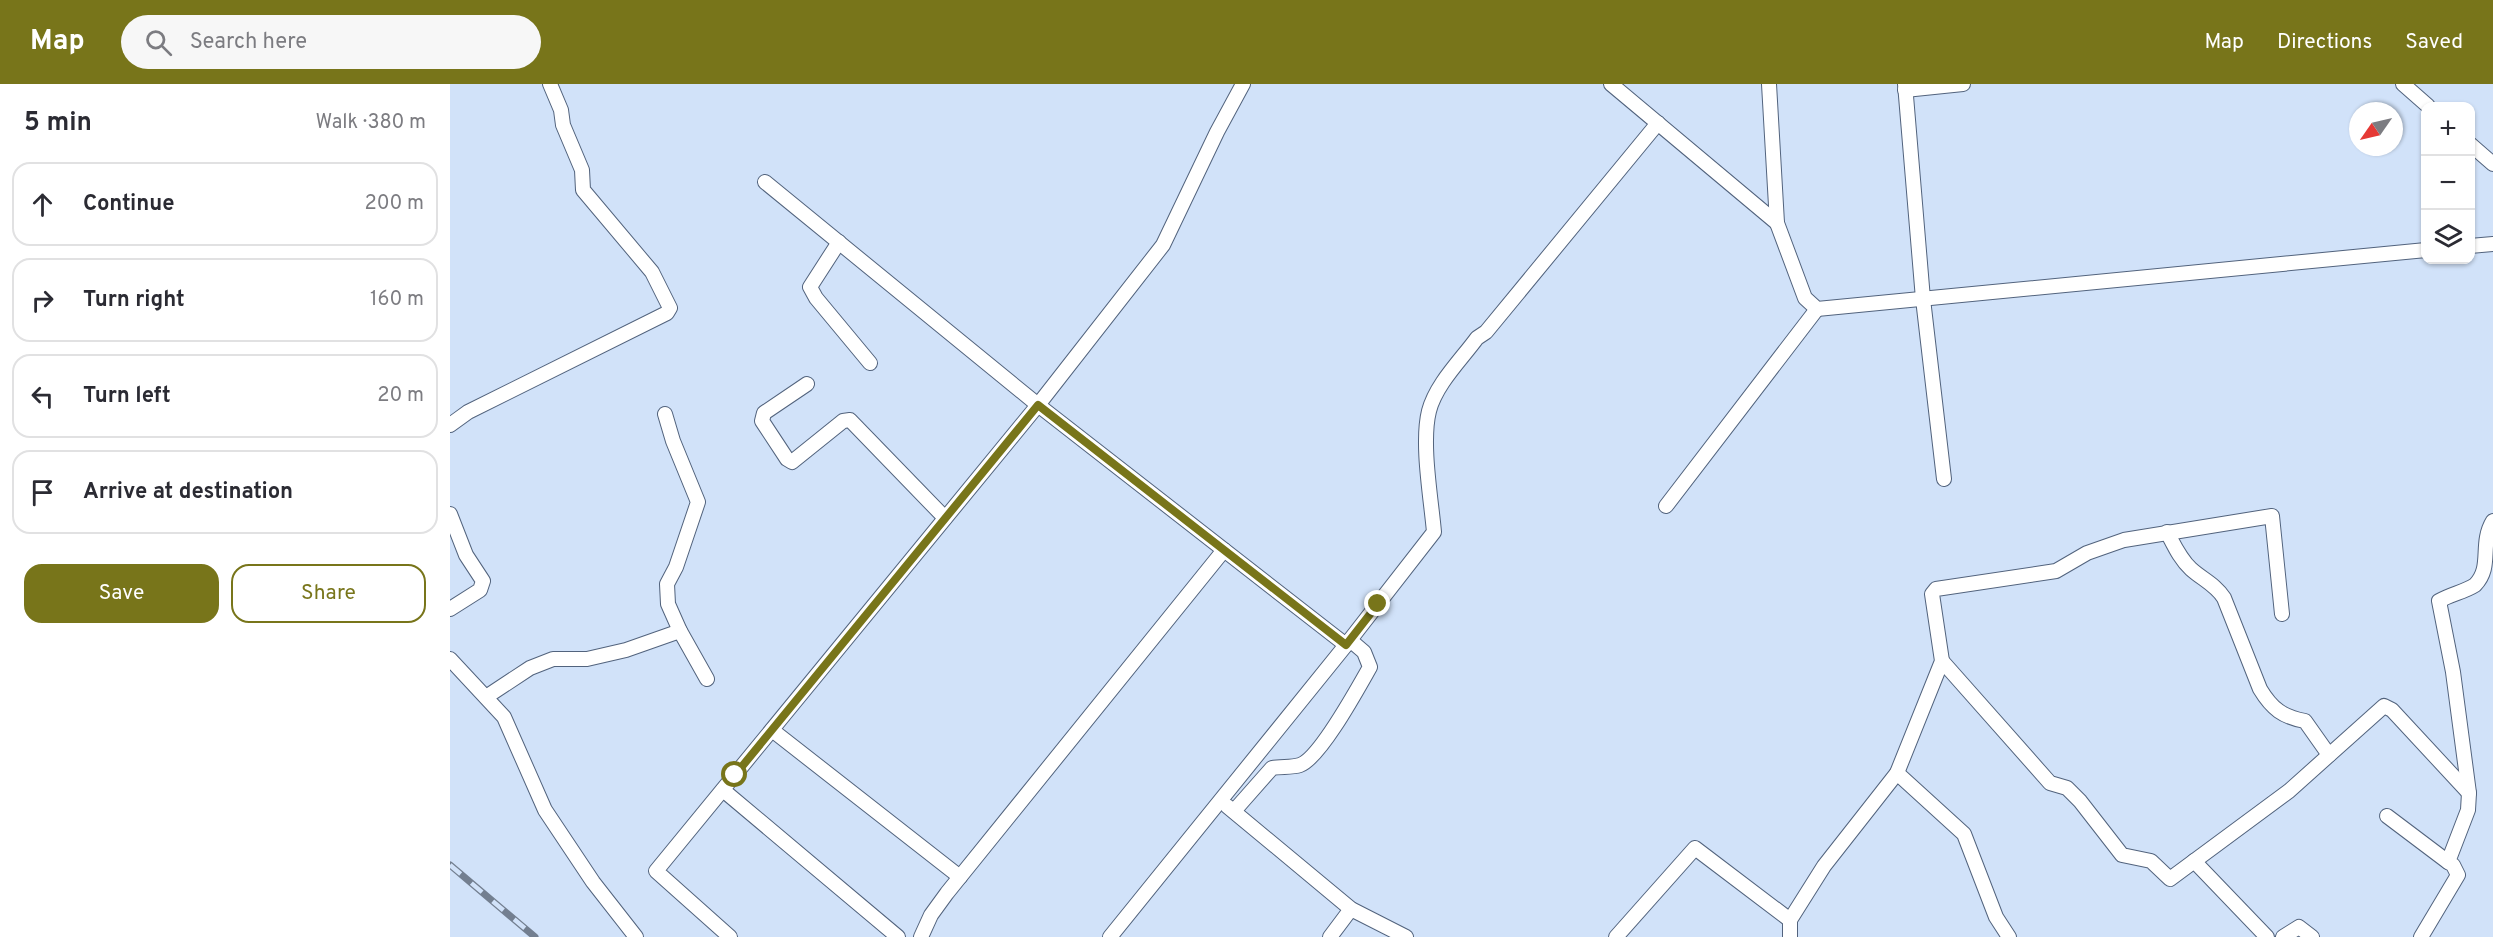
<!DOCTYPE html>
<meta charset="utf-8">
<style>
:root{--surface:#fff;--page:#f7f7f7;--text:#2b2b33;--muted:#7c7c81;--line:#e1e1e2;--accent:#78751a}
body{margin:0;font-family:Overpass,sans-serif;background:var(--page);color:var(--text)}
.controls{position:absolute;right:18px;top:18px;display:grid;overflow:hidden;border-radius:12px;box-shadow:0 2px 4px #0004}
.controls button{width:54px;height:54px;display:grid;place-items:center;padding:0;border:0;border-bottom:2px solid var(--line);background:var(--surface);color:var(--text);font:30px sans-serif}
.compass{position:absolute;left:1899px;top:18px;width:54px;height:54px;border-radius:50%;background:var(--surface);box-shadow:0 2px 4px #0004;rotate:236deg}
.stop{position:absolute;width:18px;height:18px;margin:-14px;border:4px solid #78751a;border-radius:50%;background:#fff}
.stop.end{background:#78751a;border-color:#fff;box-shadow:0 2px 6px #0008}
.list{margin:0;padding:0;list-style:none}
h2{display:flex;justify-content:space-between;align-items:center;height:78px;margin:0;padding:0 24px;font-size:26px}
h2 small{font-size:20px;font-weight:400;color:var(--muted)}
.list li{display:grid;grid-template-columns:39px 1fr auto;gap:18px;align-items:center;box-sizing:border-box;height:84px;margin:0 12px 12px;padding:0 12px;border:2px solid var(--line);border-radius:18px}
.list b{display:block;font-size:22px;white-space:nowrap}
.list em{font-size:20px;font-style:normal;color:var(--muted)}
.actions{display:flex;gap:12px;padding:18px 24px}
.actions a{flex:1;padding:14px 0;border:2px solid var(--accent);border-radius:18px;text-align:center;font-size:21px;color:var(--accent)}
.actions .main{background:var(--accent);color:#fff}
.icon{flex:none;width:33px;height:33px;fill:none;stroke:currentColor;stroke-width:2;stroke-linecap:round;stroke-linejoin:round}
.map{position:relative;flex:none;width:2043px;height:853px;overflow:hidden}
header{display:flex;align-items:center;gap:36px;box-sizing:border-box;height:84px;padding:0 30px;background:var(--accent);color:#fff}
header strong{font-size:28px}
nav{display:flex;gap:33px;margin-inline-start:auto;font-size:21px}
.search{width:420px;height:54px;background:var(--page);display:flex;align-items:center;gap:15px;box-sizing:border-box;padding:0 21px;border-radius:33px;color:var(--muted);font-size:22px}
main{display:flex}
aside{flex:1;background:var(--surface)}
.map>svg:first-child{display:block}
</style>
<header>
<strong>Map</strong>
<div class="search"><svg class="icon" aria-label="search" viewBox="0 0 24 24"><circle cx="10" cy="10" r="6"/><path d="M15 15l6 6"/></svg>Search here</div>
<nav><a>Map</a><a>Directions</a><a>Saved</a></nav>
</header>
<main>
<aside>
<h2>5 min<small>Walk · 380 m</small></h2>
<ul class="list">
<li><svg class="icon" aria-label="ahead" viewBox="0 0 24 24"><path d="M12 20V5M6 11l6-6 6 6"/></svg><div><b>Continue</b></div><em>200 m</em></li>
<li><svg class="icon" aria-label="right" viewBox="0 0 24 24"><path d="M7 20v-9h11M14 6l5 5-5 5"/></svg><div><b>Turn right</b></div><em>160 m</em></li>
<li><svg class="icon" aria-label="left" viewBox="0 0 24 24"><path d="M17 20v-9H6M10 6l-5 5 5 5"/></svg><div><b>Turn left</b></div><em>20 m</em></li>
<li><svg class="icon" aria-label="arrive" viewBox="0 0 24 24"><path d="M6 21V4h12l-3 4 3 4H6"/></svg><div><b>Arrive at destination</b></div></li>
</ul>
<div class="actions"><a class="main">Save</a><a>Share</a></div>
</aside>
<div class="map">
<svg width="2043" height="853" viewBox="0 0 2043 853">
<rect width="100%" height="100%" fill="#d1e2f9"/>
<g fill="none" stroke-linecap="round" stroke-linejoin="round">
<defs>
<g id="minor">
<path d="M1161 0 1327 139"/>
<path d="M1319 0 1327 139 1355 214 1367 225 1976 166"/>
<path d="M1455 0 1473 215 1494 395"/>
<path d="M1953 0 1978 22"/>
<path d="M1455 6 1513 0"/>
<path d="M2020 60 2043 80"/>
<path d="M315 98 588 321 896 561"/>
<path d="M389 158 360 203 366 214 420 279"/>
<path d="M2020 162 2043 160"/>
<path d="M357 300 314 329 312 337 337 375 342 378 393 337 400 336 495 434"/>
<path d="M215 330 223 357 248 418 226 483 217 500 218 520 230 547 257 595"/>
<path d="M0 341 18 328 217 229 220 224 202 188 133 106 132 86 113 41 111 26 100 0"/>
<path d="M1216 422 1367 225"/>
<path d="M0 430 16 471 33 497 30 506 0 525"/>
<path d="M1717 448C1724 461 1730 475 1741 485 1752 495 1766 501 1774 514L1810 605C1822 625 1833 633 1855 637L1879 671"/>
<path d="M0 575 54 633 95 726 143 798 186 853"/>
<path d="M1492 577 1600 699 1617 704 1630 717 1672 771 1701 777 1720 795 1839 707 1934 622 1942 626 2019 709"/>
<path d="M36 613 80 584 103 575H137L176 566 230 547"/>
<path d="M322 646 510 793"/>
<path d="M1447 689 1514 750 1546 833 1559 853"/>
<path d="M273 706 448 853"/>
<path d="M777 722 901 825 956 853"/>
<path d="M784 727 822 684C831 682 841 684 850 681 870 674 908 604 920 583L914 568 900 556"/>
<path d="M1937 732 1998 778"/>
<path d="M1744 777 1817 853"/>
<path d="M280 853 206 787 588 321 713 161 767 48 793 0"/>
<path d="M471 853 481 831 497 809 774 466"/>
<path d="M660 853 896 561 984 448C981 414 971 359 979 327 986 300 1011 276 1027 254L1036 248 1208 39"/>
<path d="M880 853 901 825"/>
<path d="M1166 853 1245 764 1340 836"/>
<path d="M1340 853V836L1374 782 1447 689 1492 577 1482 510 1486 505 1606 487 1637 469 1674 456 1822 432 1832 530"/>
<path d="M1833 853 1849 843 1862 853"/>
<path d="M1971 853 2008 791 2003 781 1998 778 2018 726 2019 709 2003 588 1989 517C2001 510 2014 508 2025 501 2043 483 2029 460 2043 437"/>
</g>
</defs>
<!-- minor casing -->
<use href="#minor" stroke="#52637d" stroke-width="16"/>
<!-- minor -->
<use href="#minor" stroke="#fff" stroke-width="14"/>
<defs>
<path id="rail" d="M0 781 85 853"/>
</defs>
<!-- rail casing -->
<use href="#rail" stroke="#737f90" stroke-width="7"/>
<!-- rail -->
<use href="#rail" stroke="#d1e2f9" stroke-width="4.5" stroke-dasharray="14" stroke-linecap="butt"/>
</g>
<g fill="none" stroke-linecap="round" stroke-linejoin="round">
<!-- route -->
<path stroke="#78751a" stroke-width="8" d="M285 691 588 321 896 561 928 520"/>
</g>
</svg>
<div class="controls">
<button>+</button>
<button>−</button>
<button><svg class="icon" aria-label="layers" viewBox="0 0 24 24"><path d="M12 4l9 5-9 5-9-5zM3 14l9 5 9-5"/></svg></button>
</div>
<svg class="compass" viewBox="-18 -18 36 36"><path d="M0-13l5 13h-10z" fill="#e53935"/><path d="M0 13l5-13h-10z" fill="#7c7c81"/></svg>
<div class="stop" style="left:285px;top:691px"></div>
<div class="stop end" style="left:928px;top:520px"></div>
</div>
</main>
